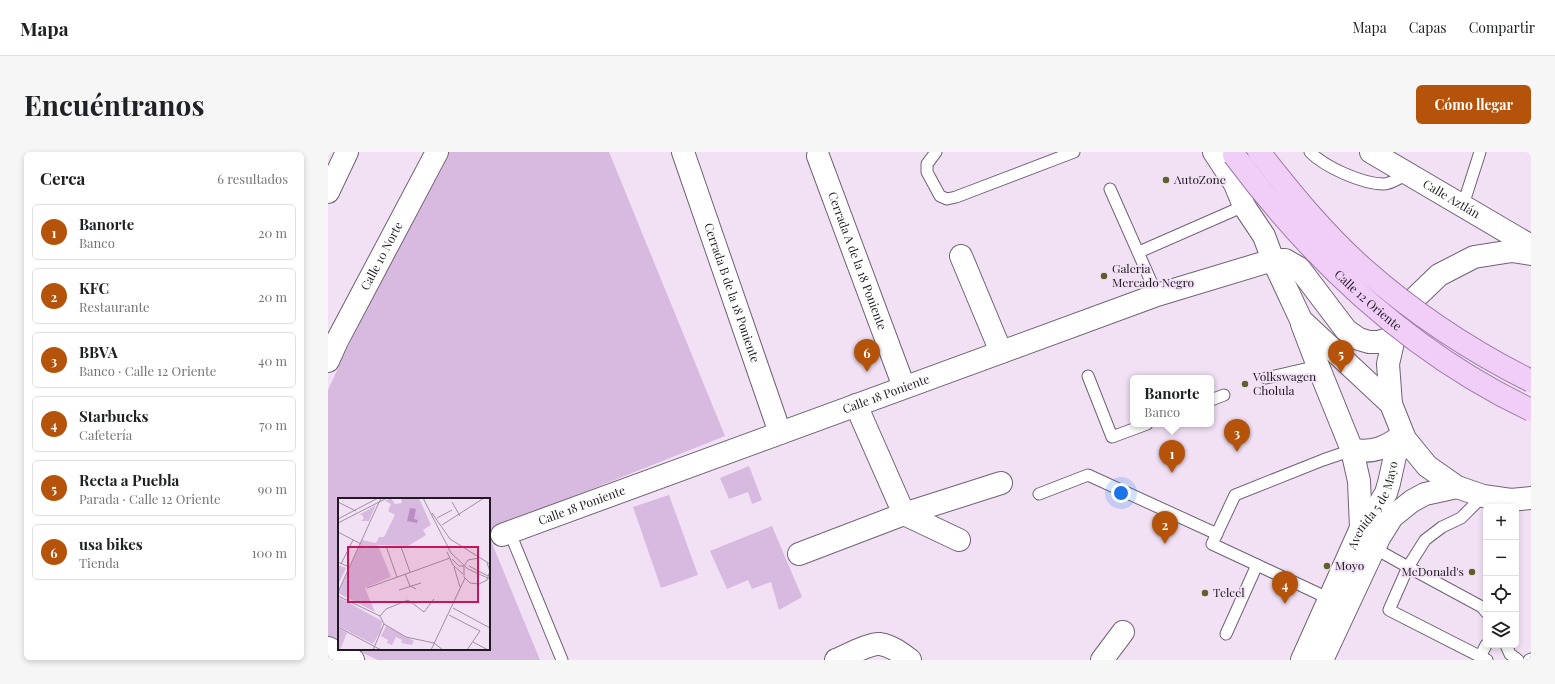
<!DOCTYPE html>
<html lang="es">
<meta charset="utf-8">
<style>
:root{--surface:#fff;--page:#f6f6f6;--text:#202124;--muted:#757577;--line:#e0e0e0;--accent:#b45309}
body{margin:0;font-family:"Playfair Display",serif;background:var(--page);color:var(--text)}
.controls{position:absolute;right:12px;bottom:12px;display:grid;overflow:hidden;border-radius:6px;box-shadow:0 2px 6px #0003}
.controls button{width:36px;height:36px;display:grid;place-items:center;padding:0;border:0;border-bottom:1px solid var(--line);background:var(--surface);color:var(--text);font:20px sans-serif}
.you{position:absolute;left:793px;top:341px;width:14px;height:14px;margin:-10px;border:3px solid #fff;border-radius:50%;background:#1a73e8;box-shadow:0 0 0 6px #1a73e833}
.badge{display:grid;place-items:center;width:26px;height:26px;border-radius:50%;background:var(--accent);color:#fff;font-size:13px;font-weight:700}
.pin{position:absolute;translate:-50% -33px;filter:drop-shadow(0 1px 2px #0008)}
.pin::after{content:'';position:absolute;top:21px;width:14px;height:12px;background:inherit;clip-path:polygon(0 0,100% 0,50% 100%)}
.popup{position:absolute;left:802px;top:223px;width:84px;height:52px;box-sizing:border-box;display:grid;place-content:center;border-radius:6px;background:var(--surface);filter:drop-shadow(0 1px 3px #0005);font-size:13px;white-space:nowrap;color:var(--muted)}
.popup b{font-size:15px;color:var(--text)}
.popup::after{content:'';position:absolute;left:50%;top:100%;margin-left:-8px;border:8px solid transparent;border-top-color:var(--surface)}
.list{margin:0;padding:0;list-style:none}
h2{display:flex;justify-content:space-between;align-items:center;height:52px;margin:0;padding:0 16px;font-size:17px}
h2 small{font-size:13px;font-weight:400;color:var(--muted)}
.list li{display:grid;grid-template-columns:26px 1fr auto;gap:12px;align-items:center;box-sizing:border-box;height:56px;margin:0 8px 8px;padding:0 8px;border:1px solid var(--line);border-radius:6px}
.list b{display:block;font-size:15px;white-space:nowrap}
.list p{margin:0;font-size:13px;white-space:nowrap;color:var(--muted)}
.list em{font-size:13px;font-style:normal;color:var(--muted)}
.icon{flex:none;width:22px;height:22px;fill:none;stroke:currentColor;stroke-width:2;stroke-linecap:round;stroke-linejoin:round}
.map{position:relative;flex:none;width:1203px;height:508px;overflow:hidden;border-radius:6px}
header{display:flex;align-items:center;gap:24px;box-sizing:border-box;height:56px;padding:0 20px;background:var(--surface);border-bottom:1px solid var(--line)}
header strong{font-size:19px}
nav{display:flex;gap:22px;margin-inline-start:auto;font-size:14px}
.intro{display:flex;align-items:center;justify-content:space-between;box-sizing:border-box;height:96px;padding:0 24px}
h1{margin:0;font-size:28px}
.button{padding:10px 18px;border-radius:6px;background:var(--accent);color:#fff;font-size:14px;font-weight:700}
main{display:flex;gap:24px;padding:0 24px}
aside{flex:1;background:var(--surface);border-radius:6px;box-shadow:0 2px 6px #0003}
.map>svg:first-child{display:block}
</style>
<header>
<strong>Mapa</strong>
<nav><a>Mapa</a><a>Capas</a><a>Compartir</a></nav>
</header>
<div class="intro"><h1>Encuéntranos</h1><a class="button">Cómo llegar</a></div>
<main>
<aside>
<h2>Cerca<small>6 resultados</small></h2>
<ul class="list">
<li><span class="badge">1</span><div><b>Banorte</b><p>Banco</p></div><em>20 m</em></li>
<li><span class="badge">2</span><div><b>KFC</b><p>Restaurante</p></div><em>20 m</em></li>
<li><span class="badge">3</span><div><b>BBVA</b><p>Banco · Calle 12 Oriente</p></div><em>40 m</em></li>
<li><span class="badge">4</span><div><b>Starbucks</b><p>Cafetería</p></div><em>70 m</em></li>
<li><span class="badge">5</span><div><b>Recta a Puebla</b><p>Parada · Calle 12 Oriente</p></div><em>90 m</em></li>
<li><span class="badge">6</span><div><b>usa bikes</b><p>Tienda</p></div><em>100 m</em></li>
</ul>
</aside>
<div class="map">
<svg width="1203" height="508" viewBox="0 0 1203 508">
<rect width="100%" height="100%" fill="#f2e1f5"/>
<!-- green -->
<g fill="#d8b9df">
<path d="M110 0H281L397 284 161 378V347H11V490L0 485V238Z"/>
<path d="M421 314 434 348 424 352 420 340 401 347 392 326Z"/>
<path d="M341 343 370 423 333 436 305 355Z"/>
<path d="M444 374 474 445 451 458 443 430 424 437 420 428 399 437 382 399Z"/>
<path d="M161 384 212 508H50L26 497H161Z"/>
</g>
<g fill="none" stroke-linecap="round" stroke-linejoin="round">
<defs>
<g id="lane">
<path d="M608 0 599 12V20L612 44 619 47 628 45 746 0"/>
<path d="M982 0C997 15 1034 32 1056 32 1063 32 1073 25 1079 22"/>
<path d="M782 37 829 143"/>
<path d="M1135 53 1152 0"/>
<path d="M811 100 916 54"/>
<path d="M760 224 784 285 819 272"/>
<path d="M938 226 990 214"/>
<path d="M883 248 896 243"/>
<path d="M711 342 760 323 889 382"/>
<path d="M182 381 234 508"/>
<path d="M1046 396 1080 415 1097 388 1114 375 1133 366 1155 344"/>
<path d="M1002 447 884 392 907 343 995 308 1024 298"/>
<path d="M1158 460 1154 455 1080 415 1061 458 1159 508"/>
<path d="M898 482 929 413"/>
<path d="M1178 493 1182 502 1190 508"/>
<path d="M1152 505 1158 493"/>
<path d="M1201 508 1203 507"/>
</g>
<g id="street">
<path id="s1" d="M355 0 452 281"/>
<path id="s2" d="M490 4 576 235"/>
<path d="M0 40 19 0"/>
<path d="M633 104 673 200"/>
<path id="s3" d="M0 209 9 189 109 0"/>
<path d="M528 253 576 362 631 388"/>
<path id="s4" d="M174 383 829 143 945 108"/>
<path d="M471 402 576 362 673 331"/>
<path d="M0 496 25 508"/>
<path d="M508 508C518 504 542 491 552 492 564 494 573 501 582 508"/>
<path d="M774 508 795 480"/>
</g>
<g id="secondary">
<path d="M886 0 907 32 916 54 936 84 945 108 973 168 1063 252"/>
<path id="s5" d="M1043 0 1203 94"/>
<path d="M1203 102 1184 99 1146 105 1111 123 1084 149 1067 181 1060 212 1063 252 1077 287 1099 314 1129 335 1155 344 1183 348 1203 346"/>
<path d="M945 108H957L971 116 1018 178 1031 187 1041 190H1051L1060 187 1067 181"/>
<path d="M974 172 990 214 1024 298 1031 329 1033 376"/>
<path d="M1024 298C1046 301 1057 296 1075 283"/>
<path id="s6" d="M974 508 1033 376 1047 359 1058 341 1061 331 1067 304 1077 287"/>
<path d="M994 508 1051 386 1064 365 1084 349 1097 342 1129 335"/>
</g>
</defs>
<!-- lane casing -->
<use href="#lane" stroke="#706274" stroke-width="13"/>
<!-- street casing -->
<use href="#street" stroke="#706274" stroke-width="24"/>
<!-- secondary casing -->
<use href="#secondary" stroke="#706274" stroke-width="24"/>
<!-- lane -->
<use href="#lane" stroke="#fff" stroke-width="11"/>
<!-- street -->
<use href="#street" stroke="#fff" stroke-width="22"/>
<!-- secondary -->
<use href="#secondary" stroke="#fff" stroke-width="22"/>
<defs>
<g id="primary-bridge">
<path d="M931 0C963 41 997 83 1037 118 1087 162 1143 199 1203 229"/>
<path id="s7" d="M906 3C985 109 1083 201 1203 258"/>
</g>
</defs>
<!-- primary-bridge casing -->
<use href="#primary-bridge" stroke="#a07aaa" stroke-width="24" stroke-linecap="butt"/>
<!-- primary-bridge -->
<use href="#primary-bridge" stroke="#f0cef8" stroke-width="22"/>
</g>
<!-- markers -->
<g fill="#5e5f2c" stroke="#f2e1f5" stroke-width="1.5">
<circle cx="838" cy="28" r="4"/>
<circle cx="776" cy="124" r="4"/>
<circle cx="917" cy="232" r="4"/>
<circle cx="999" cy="414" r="4"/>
<circle cx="1144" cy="420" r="4"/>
<circle cx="877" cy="441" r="4"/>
</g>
<g text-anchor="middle" stroke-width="3.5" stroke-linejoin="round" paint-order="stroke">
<!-- poi labels -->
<g font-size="12" fill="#1f1921" stroke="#f2e1f5" text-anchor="start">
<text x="846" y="32">AutoZone</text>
<text x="784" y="121">Galeria<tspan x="784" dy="14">Mercado Negro</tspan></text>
<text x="925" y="229">Volkswagen<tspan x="925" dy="14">Cholula</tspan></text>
<text x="1007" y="418">Moyo</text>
<text x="1136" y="424" text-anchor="end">McDonald's</text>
<text x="885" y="445">Telcel</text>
</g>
<!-- street labels -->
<g font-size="12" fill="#1f1921" stroke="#f2e1f5">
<text dy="4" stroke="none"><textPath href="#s5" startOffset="93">Calle Aztlán</textPath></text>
<text dy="4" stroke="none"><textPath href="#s3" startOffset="118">Calle 10 Norte</textPath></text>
<text dy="4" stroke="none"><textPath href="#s2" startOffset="112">Cerrada A de la 18 Poniente</textPath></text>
<text dy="4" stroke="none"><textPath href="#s1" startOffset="149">Cerrada B de la 18 Poniente</textPath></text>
<text dy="4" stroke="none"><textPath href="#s7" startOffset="198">Calle 12 Oriente</textPath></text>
<text dy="4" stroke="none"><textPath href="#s4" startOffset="409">Calle 18 Poniente</textPath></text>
<text dy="4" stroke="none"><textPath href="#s6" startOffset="171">Avenida 5 de Mayo</textPath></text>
<text dy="4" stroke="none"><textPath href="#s4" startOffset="85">Calle 18 Poniente</textPath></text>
</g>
</g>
<!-- overview -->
<g transform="translate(10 346)">
<rect width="152" height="152" fill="#f2e1f5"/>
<path d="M53 0 57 6 64 5 63 0H81L93 27 85 32 88 37 70 48 40 47 53 79 27 90 37 114 0 95 24 42 38 45 41 39H46L57 17 50 13 53 6 47 3ZM38 7 31 23H23L26 20 24 17H21ZM0 67 8 70 0 87ZM2 100 44 123 43 132 35 146 0 128V105ZM48 128 76 143 74 147 63 145 64 142 58 139 54 147 49 145 50 142 43 138ZM0 130 9 135 2 152H0Z" fill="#d8b9df"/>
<path d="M72 10 78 11 76 21 80 22 79 25 69 23Z" fill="#ba8dc4"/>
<path fill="none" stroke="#9e91a0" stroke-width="1" d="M85 0 113 55 130 71 152 81M0 4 18 13M114 4 122 18M94 15 112 41 152 66M99 20 114 12M0 21 40 0M0 25 49 0M104 27 146 0M0 34 23 46M48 48 59 79M63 49 72 74M109 54 115 67 125 76M141 60 130 62 126 68V79L132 85 141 86 149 82 152 73 149 65M114 61 121 68H126M0 64 11 69M3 66 15 42M131 68 150 78M116 69 122 89M67 76 72 88 78 91M29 90 112 60M61 92 83 85M0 94 43 0M0 98 42 118 46 126 68 139 96 145 105 152M115 110 152 130M111 117 142 133 129 152M42 118 48 111 70 102 86 114 96 101M0 129 43 152M135 144 150 152M35 152 46 126M93 152 127 80"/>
<path fill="#c2185b" fill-opacity="0.15" stroke="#c2185b" stroke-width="2" d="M10 49H140V104H10Z"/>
<rect width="152" height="152" fill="none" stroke="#1f1921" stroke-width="2"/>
</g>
</svg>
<div class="controls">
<button>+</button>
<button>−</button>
<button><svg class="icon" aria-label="locate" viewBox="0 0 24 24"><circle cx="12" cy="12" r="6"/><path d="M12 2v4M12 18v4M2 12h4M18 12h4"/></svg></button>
<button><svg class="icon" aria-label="layers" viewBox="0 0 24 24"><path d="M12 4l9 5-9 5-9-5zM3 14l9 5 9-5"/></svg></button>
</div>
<div class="you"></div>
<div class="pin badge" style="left:844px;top:321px">1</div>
<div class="popup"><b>Banorte</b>Banco</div>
<div class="pin badge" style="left:837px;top:392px">2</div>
<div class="pin badge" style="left:909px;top:300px">3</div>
<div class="pin badge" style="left:957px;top:452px">4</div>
<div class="pin badge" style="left:1013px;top:221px">5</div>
<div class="pin badge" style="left:539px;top:220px">6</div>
</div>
</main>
